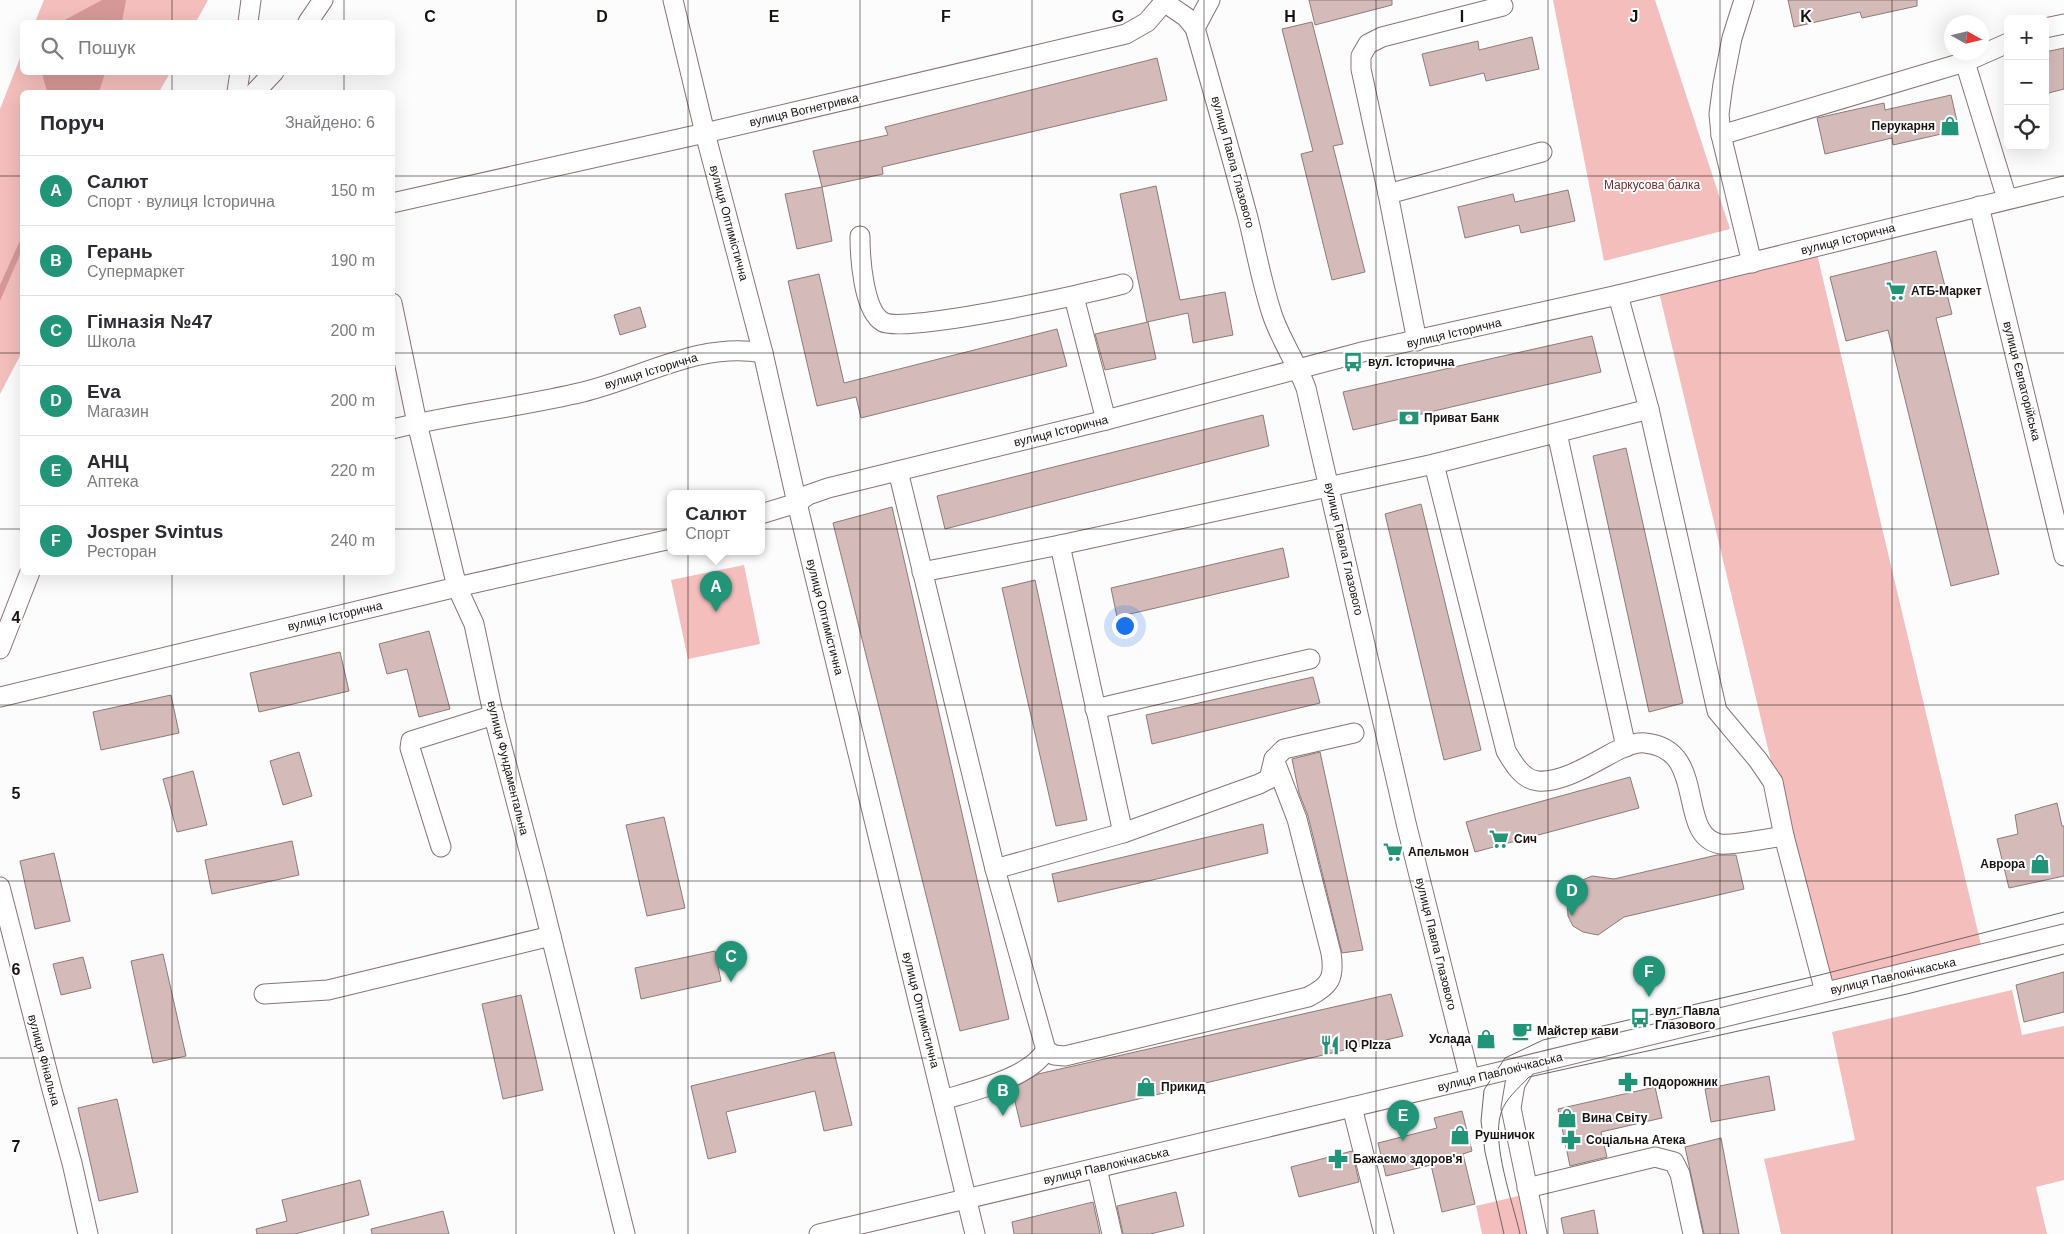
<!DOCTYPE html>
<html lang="uk">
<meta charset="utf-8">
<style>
:root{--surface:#fff;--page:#f7f7f7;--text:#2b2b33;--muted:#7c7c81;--line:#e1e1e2;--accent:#229477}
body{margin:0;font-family:Arial,sans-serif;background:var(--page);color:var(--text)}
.controls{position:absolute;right:15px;top:15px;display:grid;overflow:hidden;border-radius:8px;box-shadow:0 5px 20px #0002}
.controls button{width:45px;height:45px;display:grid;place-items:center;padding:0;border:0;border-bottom:1px solid var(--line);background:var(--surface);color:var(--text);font:25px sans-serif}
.compass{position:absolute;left:1944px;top:15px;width:45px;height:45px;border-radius:50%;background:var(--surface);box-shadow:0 5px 20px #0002;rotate:98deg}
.you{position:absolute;left:1124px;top:625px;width:18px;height:18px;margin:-12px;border:4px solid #fff;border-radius:50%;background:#1a73e8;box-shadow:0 0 0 8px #1a73e833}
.badge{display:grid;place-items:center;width:32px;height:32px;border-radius:50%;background:var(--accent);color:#fff;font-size:16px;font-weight:700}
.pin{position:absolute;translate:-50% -41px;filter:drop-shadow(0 1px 2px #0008)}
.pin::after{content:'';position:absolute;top:26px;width:18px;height:15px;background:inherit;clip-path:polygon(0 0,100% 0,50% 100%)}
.popup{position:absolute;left:667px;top:490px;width:98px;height:65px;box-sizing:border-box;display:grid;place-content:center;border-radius:8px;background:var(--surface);filter:drop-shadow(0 1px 4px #0005);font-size:16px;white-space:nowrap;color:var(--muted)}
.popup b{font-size:19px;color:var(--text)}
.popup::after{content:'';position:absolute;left:50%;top:100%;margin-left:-10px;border:10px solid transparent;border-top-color:var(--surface)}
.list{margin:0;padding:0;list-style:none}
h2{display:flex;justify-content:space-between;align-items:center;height:65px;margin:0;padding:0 20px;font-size:21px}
h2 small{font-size:16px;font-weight:400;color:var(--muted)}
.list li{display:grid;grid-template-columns:32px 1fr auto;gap:15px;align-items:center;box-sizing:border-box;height:70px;padding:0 20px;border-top:1px solid var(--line)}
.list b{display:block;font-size:19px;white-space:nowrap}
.list p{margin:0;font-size:16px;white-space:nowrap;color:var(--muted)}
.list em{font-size:16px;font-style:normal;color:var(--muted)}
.icon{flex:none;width:28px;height:28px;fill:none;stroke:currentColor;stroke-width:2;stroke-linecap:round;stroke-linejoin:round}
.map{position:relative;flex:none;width:2064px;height:1234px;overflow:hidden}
.search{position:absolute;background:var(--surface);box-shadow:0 5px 20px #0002;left:20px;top:20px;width:375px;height:55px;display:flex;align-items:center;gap:12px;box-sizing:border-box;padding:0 18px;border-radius:8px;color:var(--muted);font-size:19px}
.panel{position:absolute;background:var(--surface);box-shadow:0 5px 20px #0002;left:20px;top:90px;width:375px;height:485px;border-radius:8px}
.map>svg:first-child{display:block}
</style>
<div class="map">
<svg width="2064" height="1234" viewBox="0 0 2064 1234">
<rect width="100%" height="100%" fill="#fcfcfc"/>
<!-- green -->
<g fill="#f3bebc">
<path d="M44 0H208L196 22H35Z"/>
<path d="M1553 0H1655L1730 229 1604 261Z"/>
<path d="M22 53V72L170 73 159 92H22V352L0 394V109Z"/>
<path d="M1817 254 1982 949 1825 987 1659 292Z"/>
<path d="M744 565 760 644 688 659 671 580Z"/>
<path d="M2012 990 2022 1035 2064 1026V1180L2036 1187 2047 1234H1781L1764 1159 1855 1140 1832 1032Z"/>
<path d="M1536 1192 1546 1234H1482L1476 1206Z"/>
</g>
<!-- water -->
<g fill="#d69897">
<path d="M102 0H126L122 22H61Z"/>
<path d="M42 73 43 72 105 73 99 92H47Z"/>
<path d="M22 236V250L0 301V285Z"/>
</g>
<!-- building -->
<g fill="#d4bbba" stroke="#907978">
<path d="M1309 0H1392V5L1315 25Z"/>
<path d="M1788 0H1917V6L1862 18 1860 12 1794 27Z"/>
<path d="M1312 22 1343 144 1333 146 1365 272 1332 280 1301 154 1313 151 1282 29Z"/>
<path d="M1532 37 1539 69 1486 81 1484 73 1430 86 1422 54 1478 41 1479 50Z"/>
<path d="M2064 48V89L2045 94V52Z"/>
<path d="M1157 58 1167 100 882 167 883 174 822 187 813 151 888 135 885 127Z"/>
<path d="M1951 95 1959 130 1893 145 1892 138 1825 154 1817 118 1884 103 1885 110Z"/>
<path d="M1156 186 1180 300 1225 292 1233 335 1193 343 1188 313 1147 322 1120 194Z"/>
<path d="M822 187 832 241 797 249 785 194Z"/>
<path d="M1568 190 1575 221 1521 233 1519 225 1465 238 1458 207 1513 194 1515 202Z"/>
<path d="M1936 251 1952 314 1936 318 1999 574 1951 586 1888 330 1846 341 1830 277Z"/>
<path d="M819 274 844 383 1057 329 1067 366 861 418 856 397 817 406 788 281Z"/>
<path d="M640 307 646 327 620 335 614 315Z"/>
<path d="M1148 322 1156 359 1105 370 1095 334Z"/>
<path d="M1592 336 1601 372 1353 430 1343 392Z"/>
<path d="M1263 415 1269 446 945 529 937 496Z"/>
<path d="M1626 448 1683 703 1649 712 1593 456Z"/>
<path d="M1421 504 1481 750 1444 760 1385 514Z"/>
<path d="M892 507 1009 1019 960 1031 833 523Z"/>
<path d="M1283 548 1289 577 1117 617 1111 588Z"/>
<path d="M1035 580 1087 820 1056 826 1002 588Z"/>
<path d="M429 631 450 709 419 717 407 669 387 674 379 644Z"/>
<path d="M340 652 349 691 259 712 250 673Z"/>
<path d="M1313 677 1320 703 1152 744 1146 715Z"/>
<path d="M171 695 179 733 101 750 93 712Z"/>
<path d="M299 752 312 796 283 805 270 761Z"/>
<path d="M1320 752 1363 950 1342 953 1308 816 1299 793 1292 759Z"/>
<path d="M193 771 207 825 177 832 163 779Z"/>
<path d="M1630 777 1639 808 1475 852 1466 822Z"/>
<path d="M2057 803 2062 826H2064V876L2009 888 1997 839 2018 834 2015 815Z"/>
<path d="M664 817 685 908 647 916 626 825Z"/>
<path d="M1263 824 1268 853 1058 902 1052 874Z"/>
<path d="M292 841 299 875 212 894 205 860Z"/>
<path d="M54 853 70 921 35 929 20 861Z"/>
<path d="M1717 855H1736L1744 889 1624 917 1598 935 1583 932 1573 926 1568 916 1567 896 1576 883 1592 876 1614 879Z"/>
<path d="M715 951 721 981 641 999 635 968Z"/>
<path d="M163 954 186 1056 153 1063 131 961Z"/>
<path d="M83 957 91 988 61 995 53 964Z"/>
<path d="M2064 972V1012L2024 1022 2016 985Z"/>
<path d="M1391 994 1403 1036 1021 1127 1012 1089 1038 1074Z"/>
<path d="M521 995 543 1090 503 1099 482 1004Z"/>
<path d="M834 1052 852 1125 824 1131 815 1091 726 1112 736 1152 708 1159 691 1086Z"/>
<path d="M1769 1076 1775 1110 1711 1122 1705 1089Z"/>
<path d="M1655 1087 1662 1118 1601 1132 1607 1157 1570 1166 1558 1109Z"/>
<path d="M117 1099 138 1192 99 1201 78 1108Z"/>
<path d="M1462 1111 1472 1151 1463 1154 1475 1204 1442 1212 1431 1165 1386 1176 1378 1143 1437 1128 1434 1118Z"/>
<path d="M1721 1138 1739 1234H1704L1685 1147Z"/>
<path d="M1352 1151 1359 1182 1299 1197 1291 1167Z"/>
<path d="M360 1180 369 1215 295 1234H257L256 1229 287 1221 282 1200Z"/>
<path d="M1176 1192 1184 1226 1150 1234H1123L1117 1206Z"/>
<path d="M1093 1202 1100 1234H1014L1012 1222Z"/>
<path d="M1594 1210 1598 1234H1564L1561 1218Z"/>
<path d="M443 1211 449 1234H372L371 1229Z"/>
</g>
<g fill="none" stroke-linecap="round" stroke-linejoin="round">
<defs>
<g id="minor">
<path d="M673 0 705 133 763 353 797 503 975 1234"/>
<path d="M1744 0 1732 38 1723 84 1719 114 1721 135 1752 263"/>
<path d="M248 22 251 0"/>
<path d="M308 22 323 0"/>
<path d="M1195 28 1210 0"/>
<path d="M2045 28 2064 24"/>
<path d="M1965 62 2007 199"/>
<path d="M237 92 240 72"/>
<path d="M255 92 274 72"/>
<path d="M1721 135 1965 62 2008 43"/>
<path d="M1388 194 1542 152"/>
<path d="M392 203 705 133 1126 34 1147 22 1164 2 1186 17 1195 28C1213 91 1231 154 1248 218 1256 250 1262 285 1273 317 1282 342 1297 364 1306 388L1407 827 1470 1079"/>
<path d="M1979 206 2064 556"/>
<path d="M860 236C860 256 863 311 883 322 905 334 1090 293 1123 284"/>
<path d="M1618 295 1649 409 1717 711 1758 760 1773 782 1784 836 1825 992"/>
<path d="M1074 297 1106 420"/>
<path d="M392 303 417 423 457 587 474 624 493 713 540 892 625 1234"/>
<path d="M1417 341 1388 194 1361 69V56L1368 44 1382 37 1503 6"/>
<path d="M392 429C455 414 520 407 583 392 642 378 700 341 763 353"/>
<path d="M1557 433 1626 747"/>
<path d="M1434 464 1506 751C1513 763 1523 780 1538 781 1563 783 1595 762 1616 751 1624 747 1636 742 1645 743 1709 749 1675 835 1720 844 1729 846 1771 838 1784 836"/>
<path d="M898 471 995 869 1046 1050"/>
<path d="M761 514 797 503 808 495 828 488 1106 420 1366 351 1618 295 2064 186"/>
<path d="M1060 545 1123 833"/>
<path d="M922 572 1060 545 1434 464 1649 409"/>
<path d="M0 649 30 572"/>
<path d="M0 697 457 587 671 539"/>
<path d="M1095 709 1310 659"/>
<path d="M441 847 410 748 411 741 494 715"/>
<path d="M995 869 1123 833 1259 784 1269 779 1274 759 1284 749 1354 733"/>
<path d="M0 887 51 1086 72 1163 88 1234"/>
<path d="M264 994 328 990 551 936"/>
<path d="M1526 1066 1515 1084 1511 1108 1537 1234"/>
<path d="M943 1100C972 1091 1030 1078 1046 1050L1054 1055 1065 1056 1308 997C1330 986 1335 978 1331 953L1297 819 1274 759"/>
<path d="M1352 1107 1384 1234"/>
<path d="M1097 1168 1112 1234"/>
<path d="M1527 1188 1655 1157 1674 1162 1680 1174 1693 1234"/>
<path d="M819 1234 1495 1073 2064 934"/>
</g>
</defs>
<!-- minor casing -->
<use href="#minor" stroke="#8a7372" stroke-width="21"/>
<!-- minor -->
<use href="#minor" stroke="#fff" stroke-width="19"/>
<!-- tram -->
<g stroke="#6b6666" stroke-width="1">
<path d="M1504 1234 1485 1152 1481 1121 1484 1090 1505 1058 1543 1040 1820 975 2064 912"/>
<path d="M1520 1234C1513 1203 1491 1143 1501 1113 1505 1099 1519 1088 1529 1077L1907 994 2064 954"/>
</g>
</g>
<!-- grid -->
<path fill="none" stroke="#1a1211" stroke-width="1" stroke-opacity="0.55" d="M172 0V22M344 0V22M516 0V1234M688 0V1234M860 0V1234M1032 0V1234M1204 0V1234M1376 0V1234M1548 0V1234M1720 0V1234M1892 0V1234M172 72V92M344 72V92M0 176H22M392 176H2064M0 353H22M392 353H2064M0 529H22M392 529H2064M172 572V1234M344 572V1234M0 705H2064M0 881H2064M0 1058H2064"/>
<!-- icons -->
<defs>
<symbol id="shop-bare" viewBox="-9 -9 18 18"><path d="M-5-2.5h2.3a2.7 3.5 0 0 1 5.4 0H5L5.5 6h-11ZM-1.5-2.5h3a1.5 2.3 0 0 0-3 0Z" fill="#229477" stroke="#fff" stroke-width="2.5" paint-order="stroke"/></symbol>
<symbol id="supermarket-bare" viewBox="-9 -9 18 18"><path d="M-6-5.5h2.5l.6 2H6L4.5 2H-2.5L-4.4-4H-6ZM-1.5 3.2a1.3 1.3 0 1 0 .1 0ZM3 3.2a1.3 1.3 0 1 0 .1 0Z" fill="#229477" stroke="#fff" stroke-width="2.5" paint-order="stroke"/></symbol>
<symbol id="bus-bare" viewBox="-9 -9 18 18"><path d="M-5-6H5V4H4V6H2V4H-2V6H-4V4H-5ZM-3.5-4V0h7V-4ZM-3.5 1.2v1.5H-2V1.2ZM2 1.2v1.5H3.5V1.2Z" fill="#229477" stroke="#fff" stroke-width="2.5" paint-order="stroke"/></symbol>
<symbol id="bank-bare" viewBox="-9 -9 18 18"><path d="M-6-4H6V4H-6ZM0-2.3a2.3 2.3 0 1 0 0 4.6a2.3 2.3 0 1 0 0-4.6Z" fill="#229477" stroke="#fff" stroke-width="2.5" paint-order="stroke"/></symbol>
<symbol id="cafe-bare" viewBox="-9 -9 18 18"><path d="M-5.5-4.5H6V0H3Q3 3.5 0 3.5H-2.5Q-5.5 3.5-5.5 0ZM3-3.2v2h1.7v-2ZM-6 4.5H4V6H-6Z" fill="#229477" stroke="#fff" stroke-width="2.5" paint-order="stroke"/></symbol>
<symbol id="restaurant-bare" viewBox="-9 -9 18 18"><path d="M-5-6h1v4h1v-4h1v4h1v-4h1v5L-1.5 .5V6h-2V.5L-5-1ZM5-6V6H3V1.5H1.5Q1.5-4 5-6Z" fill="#229477" stroke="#fff" stroke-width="2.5" paint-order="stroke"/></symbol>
<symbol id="pharmacy-bare" viewBox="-9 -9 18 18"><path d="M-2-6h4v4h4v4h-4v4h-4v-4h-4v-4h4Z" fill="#229477" stroke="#fff" stroke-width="2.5" paint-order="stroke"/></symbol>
</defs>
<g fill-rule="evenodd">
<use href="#shop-bare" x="1936" y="112" width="28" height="28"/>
<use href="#supermarket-bare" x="1882" y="277" width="28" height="28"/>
<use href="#bus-bare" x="1339" y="348" width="28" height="28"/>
<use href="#bank-bare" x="1395" y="404" width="28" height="28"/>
<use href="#supermarket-bare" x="1485" y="825" width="28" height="28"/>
<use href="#supermarket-bare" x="1379" y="838" width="28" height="28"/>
<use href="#shop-bare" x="2026" y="850" width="28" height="28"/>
<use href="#bus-bare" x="1626" y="1004" width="28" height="28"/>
<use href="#cafe-bare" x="1508" y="1017" width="28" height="28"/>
<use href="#shop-bare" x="1472" y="1025" width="28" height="28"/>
<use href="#restaurant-bare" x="1316" y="1031" width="28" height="28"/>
<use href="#pharmacy-bare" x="1614" y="1068" width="28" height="28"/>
<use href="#shop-bare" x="1132" y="1073" width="28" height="28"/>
<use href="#shop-bare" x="1553" y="1104" width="28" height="28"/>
<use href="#shop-bare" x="1446" y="1121" width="28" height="28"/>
<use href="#pharmacy-bare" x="1557" y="1126" width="28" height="28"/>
<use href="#pharmacy-bare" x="1324" y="1145" width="28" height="28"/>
</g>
<g text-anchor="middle" stroke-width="4" stroke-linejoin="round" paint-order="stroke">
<!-- street labels -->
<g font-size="12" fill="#1a1211" stroke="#fff">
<text transform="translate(804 110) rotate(-13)" y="4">вулиця Вогнетривка</text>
<text transform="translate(1233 162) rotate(75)" y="4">вулиця Павла Глазового</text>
<text transform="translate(729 223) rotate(75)" y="4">вулиця Оптимістична</text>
<text transform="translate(1848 239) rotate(-14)" y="4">вулиця Історична</text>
<text transform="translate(1454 333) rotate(-13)" y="4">вулиця Історична</text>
<text transform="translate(651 371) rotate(-17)" y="4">вулиця Історична</text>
<text transform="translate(2022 381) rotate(76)" y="4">вулиця Євпаторійська</text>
<text transform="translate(1061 431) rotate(-14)" y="4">вулиця Історична</text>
<text transform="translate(1344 549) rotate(77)" y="4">вулиця Павла Глазового</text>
<text transform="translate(335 616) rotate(-13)" y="4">вулиця Історична</text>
<text transform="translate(825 617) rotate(76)" y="4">вулиця Оптимістична</text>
<text transform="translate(508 768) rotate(76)" y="4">вулиця Фундаментальна</text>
<text transform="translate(1436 944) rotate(76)" y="4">вулиця Павла Глазового</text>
<text transform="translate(1893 976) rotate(-13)" y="4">вулиця Павлокічкаська</text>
<text transform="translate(921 1010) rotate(76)" y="4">вулиця Оптимістична</text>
<text transform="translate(44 1060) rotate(75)" y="4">вулиця Фінальна</text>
<text transform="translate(1500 1072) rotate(-14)" y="4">вулиця Павлокічкаська</text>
<text transform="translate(1106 1166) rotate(-13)" y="4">вулиця Павлокічкаська</text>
</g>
<!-- poi labels -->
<g font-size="12" font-weight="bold" fill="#1a1211" stroke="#fff" text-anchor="start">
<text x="1935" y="130" text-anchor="end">Перукарня</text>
<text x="1911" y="295">АТБ-Маркет</text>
<text x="1368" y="366">вул. Історична</text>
<text x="1424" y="422">Приват Банк</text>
<text x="1514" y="843">Сич</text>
<text x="1408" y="856">Апельмон</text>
<text x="2025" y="868" text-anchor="end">Аврора</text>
<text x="1655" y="1015">вул. Павла<tspan x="1655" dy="14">Глазового</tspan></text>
<text x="1537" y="1035">Майстер кави</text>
<text x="1471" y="1043" text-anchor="end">Услада</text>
<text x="1345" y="1049">IQ PIzza</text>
<text x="1643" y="1086">Подорожник</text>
<text x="1161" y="1091">Прикид</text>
<text x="1582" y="1122">Вина Світу</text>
<text x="1475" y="1139">Рушничок</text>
<text x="1586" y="1144">Соціальна Атека</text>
<text x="1353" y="1163">Бажаємо здоров'я</text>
</g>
<!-- park labels -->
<g font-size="12" fill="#782e30" stroke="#fff">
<text x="1652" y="189">Маркусова балка</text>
</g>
</g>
<g font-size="16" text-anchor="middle" font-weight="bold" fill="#1a1211" stroke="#fff" stroke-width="4" stroke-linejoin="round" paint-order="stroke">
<text x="430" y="22">C</text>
<text x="602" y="22">D</text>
<text x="774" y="22">E</text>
<text x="946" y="22">F</text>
<text x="1118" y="22">G</text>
<text x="1290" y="22">H</text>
<text x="1462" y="22">I</text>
<text x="1634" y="22">J</text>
<text x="1806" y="22">K</text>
<text x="16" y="623">4</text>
<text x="16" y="799">5</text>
<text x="16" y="975">6</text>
<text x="16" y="1152">7</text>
</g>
</svg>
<div class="controls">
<button>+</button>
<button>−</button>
<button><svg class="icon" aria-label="locate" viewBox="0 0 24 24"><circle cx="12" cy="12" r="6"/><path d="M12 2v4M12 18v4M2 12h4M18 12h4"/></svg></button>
</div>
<svg class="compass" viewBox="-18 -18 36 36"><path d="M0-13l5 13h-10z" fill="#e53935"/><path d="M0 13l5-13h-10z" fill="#7c7c81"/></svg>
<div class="you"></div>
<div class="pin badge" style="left:716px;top:612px">A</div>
<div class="popup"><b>Салют</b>Спорт</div>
<div class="pin badge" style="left:1003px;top:1116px">B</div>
<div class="pin badge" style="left:731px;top:982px">C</div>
<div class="pin badge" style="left:1572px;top:916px">D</div>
<div class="pin badge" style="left:1403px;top:1141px">E</div>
<div class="pin badge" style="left:1649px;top:997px">F</div>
<div class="search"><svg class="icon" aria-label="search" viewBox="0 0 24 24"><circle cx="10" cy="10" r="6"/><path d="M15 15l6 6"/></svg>Пошук</div>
<section class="panel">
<h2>Поруч<small>Знайдено: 6</small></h2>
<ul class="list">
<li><span class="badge">A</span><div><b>Салют</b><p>Спорт · вулиця Історична</p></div><em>150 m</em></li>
<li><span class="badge">B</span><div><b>Герань</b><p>Супермаркет</p></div><em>190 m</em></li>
<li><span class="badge">C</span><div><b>Гімназія №47</b><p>Школа</p></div><em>200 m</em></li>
<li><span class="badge">D</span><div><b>Eva</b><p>Магазин</p></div><em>200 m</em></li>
<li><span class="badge">E</span><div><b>АНЦ</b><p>Аптека</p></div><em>220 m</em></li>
<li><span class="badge">F</span><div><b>Josper Svintus</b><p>Ресторан</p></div><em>240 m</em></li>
</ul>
</section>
</div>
